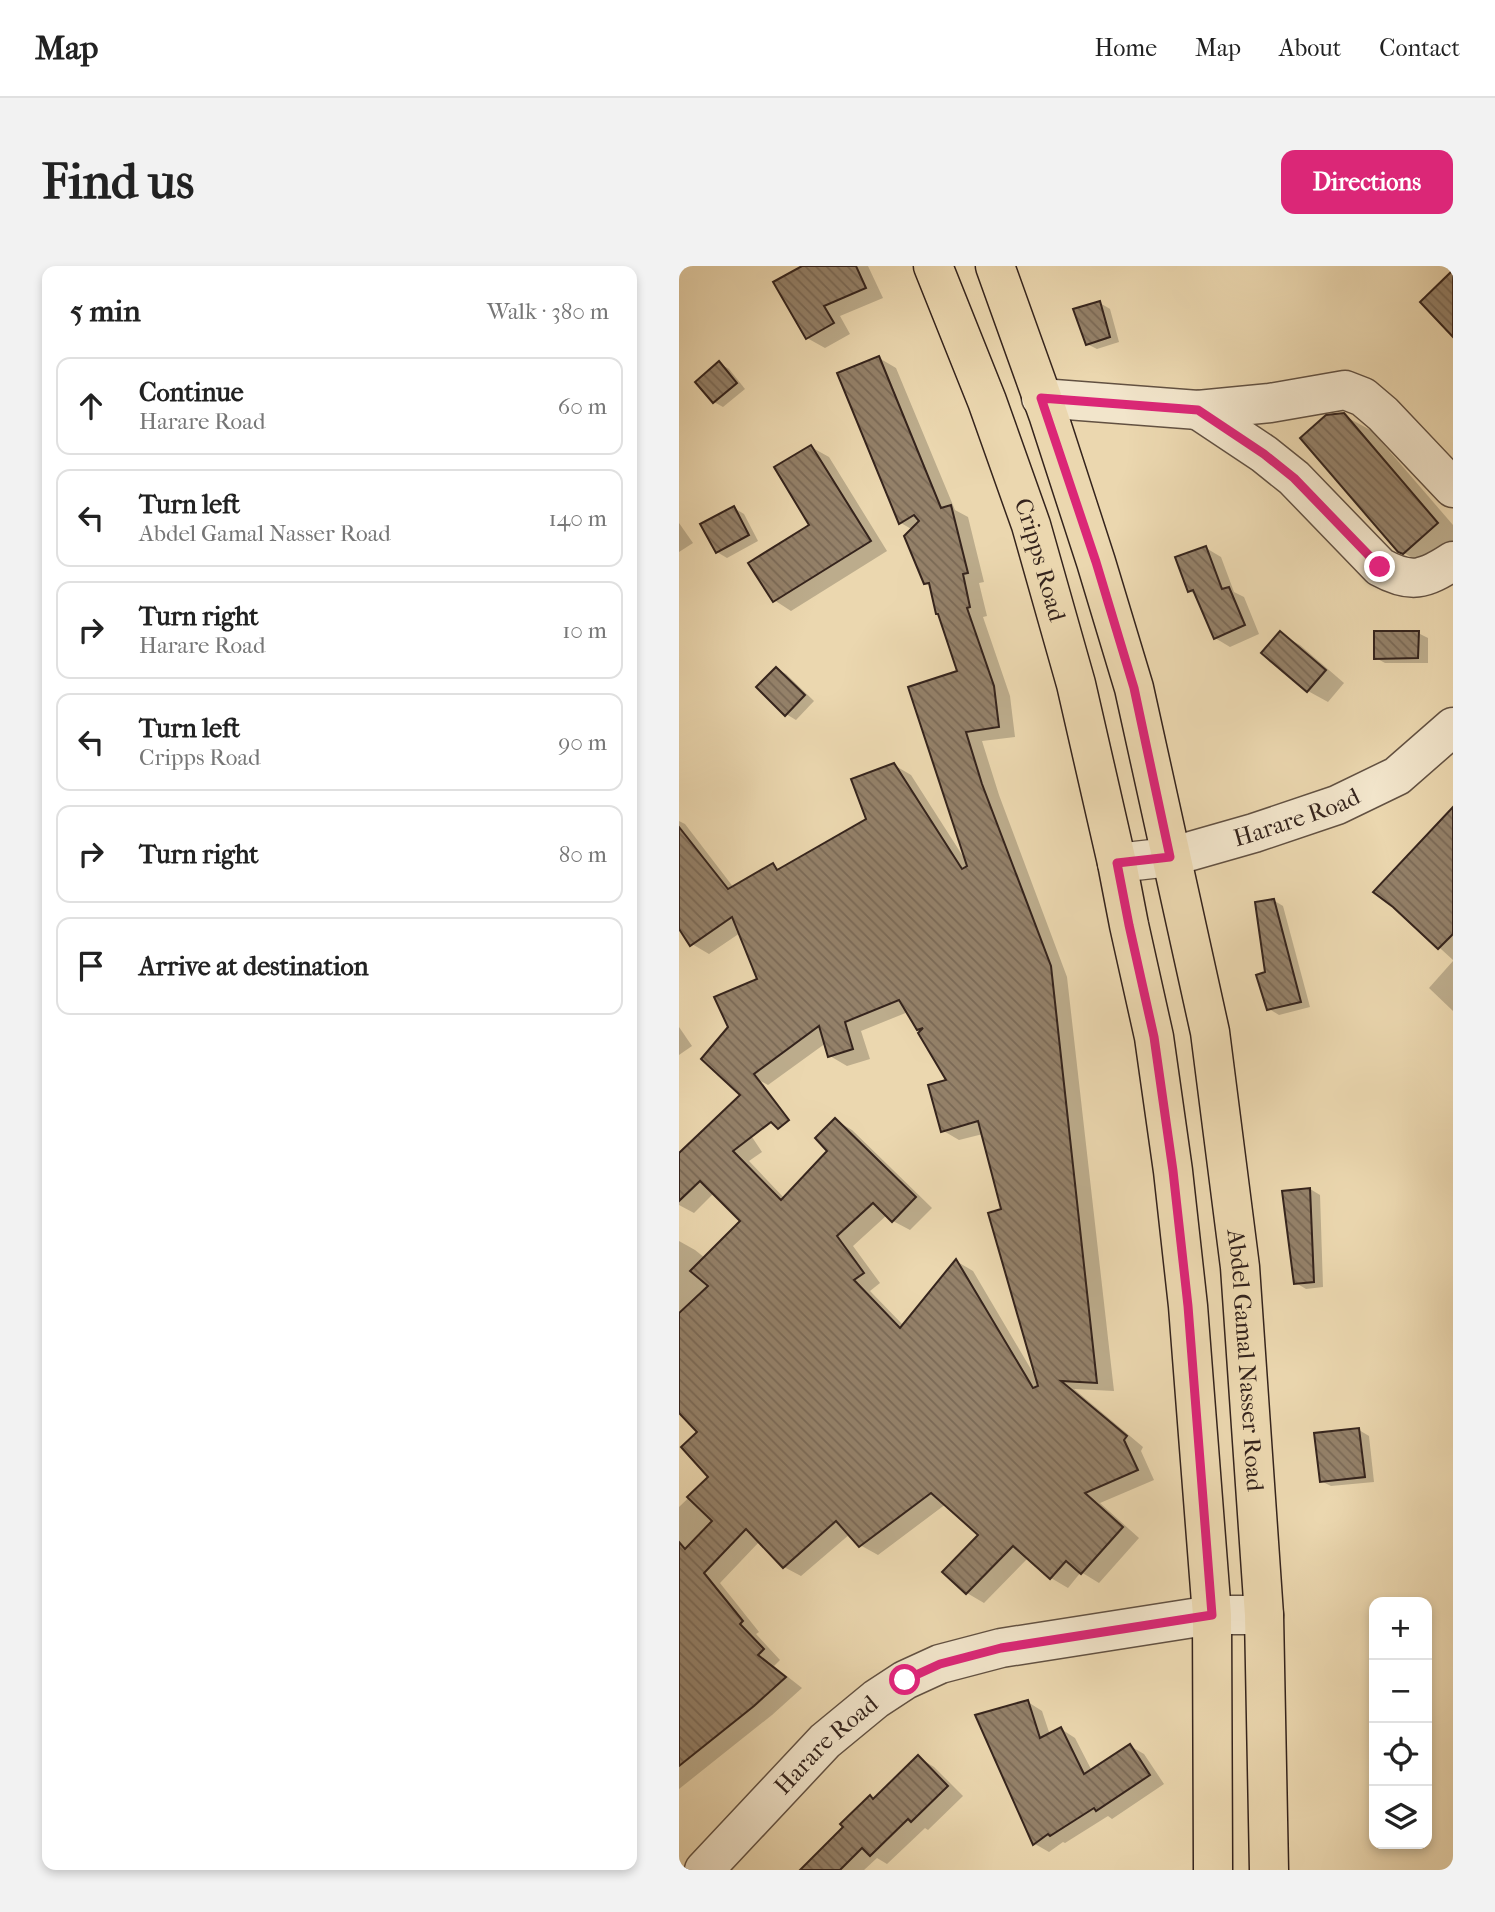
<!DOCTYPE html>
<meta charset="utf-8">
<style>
:root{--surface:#fff;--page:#f2f2f2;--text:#222;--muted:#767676;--line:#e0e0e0;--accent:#db2777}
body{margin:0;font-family:"IM FELL French Canon",serif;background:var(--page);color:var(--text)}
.controls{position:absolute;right:21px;bottom:21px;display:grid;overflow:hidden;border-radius:14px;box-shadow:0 4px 10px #0003}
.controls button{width:63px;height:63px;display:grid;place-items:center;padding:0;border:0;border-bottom:2px solid var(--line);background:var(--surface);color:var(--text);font:35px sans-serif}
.stop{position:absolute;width:21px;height:21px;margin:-16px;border:5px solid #db2777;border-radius:50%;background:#fff}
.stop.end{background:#db2777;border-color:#fff;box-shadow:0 2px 7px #0008}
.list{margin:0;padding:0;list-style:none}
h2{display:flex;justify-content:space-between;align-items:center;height:91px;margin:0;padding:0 28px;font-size:30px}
h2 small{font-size:23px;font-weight:400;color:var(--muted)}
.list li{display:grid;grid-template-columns:46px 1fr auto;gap:21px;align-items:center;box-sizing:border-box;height:98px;margin:0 14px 14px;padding:0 14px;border:2px solid var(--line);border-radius:14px}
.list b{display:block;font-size:26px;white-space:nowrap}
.list p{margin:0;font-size:23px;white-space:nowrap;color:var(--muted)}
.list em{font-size:23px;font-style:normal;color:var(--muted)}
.icon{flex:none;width:38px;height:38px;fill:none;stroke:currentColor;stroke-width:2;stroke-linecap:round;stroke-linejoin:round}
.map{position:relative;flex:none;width:774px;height:1604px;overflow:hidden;border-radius:14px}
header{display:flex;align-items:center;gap:42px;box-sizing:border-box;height:98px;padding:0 35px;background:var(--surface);border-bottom:2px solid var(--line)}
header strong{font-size:33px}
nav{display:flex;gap:38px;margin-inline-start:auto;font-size:24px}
.intro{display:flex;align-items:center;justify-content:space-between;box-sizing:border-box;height:168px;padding:0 42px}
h1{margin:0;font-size:49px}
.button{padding:18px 32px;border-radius:14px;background:var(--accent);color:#fff;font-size:24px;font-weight:700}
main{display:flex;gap:42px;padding:0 42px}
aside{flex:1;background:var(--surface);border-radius:14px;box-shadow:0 4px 10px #0003}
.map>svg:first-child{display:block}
</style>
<header>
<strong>Map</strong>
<nav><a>Home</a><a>Map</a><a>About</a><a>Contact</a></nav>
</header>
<div class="intro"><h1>Find us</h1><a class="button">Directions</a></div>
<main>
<aside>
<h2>5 min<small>Walk · 380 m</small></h2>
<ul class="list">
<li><svg class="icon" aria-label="ahead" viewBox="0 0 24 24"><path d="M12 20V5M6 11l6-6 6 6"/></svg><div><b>Continue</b><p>Harare Road</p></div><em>60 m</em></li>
<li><svg class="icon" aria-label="left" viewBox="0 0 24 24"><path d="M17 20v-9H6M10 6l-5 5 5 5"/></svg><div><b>Turn left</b><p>Abdel Gamal Nasser Road</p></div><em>140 m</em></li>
<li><svg class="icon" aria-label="right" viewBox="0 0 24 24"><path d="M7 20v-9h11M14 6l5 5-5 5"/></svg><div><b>Turn right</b><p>Harare Road</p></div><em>10 m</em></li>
<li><svg class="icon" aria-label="left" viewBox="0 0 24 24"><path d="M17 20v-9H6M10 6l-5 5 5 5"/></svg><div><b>Turn left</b><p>Cripps Road</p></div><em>90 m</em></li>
<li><svg class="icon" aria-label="right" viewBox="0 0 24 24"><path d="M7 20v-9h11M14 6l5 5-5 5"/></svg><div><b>Turn right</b></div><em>80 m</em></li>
<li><svg class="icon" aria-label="arrive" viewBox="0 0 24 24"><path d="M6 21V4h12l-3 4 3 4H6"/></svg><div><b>Arrive at destination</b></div></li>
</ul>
</aside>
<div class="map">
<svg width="774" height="1604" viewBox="0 0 774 1604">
<defs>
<pattern id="building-back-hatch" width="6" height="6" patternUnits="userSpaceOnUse" patternTransform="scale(1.75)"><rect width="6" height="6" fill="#948169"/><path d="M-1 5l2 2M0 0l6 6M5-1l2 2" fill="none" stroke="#7a6956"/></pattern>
</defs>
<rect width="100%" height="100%" fill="#ebd7af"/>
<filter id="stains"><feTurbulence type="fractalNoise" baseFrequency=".00286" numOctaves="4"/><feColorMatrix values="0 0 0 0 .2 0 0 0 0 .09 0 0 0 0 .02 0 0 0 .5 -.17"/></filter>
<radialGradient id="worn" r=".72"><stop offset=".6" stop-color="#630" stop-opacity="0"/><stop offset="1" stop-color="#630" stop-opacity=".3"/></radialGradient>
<!-- shadow -->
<g fill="#0003">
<path d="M126 0H189L204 32 161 50 171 68 146 82 128 72Z"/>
<path d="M421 37 431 43 440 76 418 83 408 78Z"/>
<path d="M200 92 217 102 276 244 289 251 305 316 300 317 308 350 304 351 331 430 336 471 303 475 320 529 388 711 435 1125 395 1123 464 1181 462 1185 475 1214 421 1237 460 1272 420 1317 402 1306 389 1322 372 1312 349 1292 305 1337 288 1327 302 1269 267 1238 199 1289 181 1279 171 1268 122 1310 105 1301 81 1275 41 1317 80 1366 77 1368 101 1394 95 1400 123 1422 93 1449 0 1523V1241L31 1211 21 1167 0 1144V975L16 984 26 992 63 955 35 927 15 947 0 939V899L63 856 83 886 70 895 106 933 151 885 156 854 173 864 253 942 231 964 214 955 208 949 174 980 201 1017 191 1025 225 1060 277 995 294 1005 356 1110 325 944 304 868 280 874 263 864 270 815 243 765 239 763 229 746 182 765 191 793 168 800 151 790 147 777 89 819 72 810 81 714 61 667 30 688 13 678 0 660V555L6 558 55 622 94 599 102 604 189 553 215 499 232 509 287 595 281 406 252 320 246 317 234 264 222 257Z"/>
<path d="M40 97 50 103 66 123 44 141 35 136Z"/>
<path d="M664 149 693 165 774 259V285L749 301 720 284Z"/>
<path d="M132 181 150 191 208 285 112 345 95 334 132 260Z"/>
<path d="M55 242 65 248 79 275 48 292 38 286Z"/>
<path d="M0 257 14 277 0 286Z"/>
<path d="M527 282 542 291 555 326 565 331 580 368 551 381 536 372 518 329 510 325Z"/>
<path d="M739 367 749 372V397H706L697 392Z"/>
<path d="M601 368 621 379 665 417 649 436 629 425 585 387Z"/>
<path d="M97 403 107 408 135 435 117 454 107 448Z"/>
<path d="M774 544V694L715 640 697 626Z"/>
<path d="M594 634 604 640 631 741 600 749 590 743 588 707Z"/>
<path d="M774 695V745L750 722Z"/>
<path d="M0 761 13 780 0 789Z"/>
<path d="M631 923 641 929 644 1021 627 1023 617 1017Z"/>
<path d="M680 1164 690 1170 695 1216 652 1220 642 1215Z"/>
<path d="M349 1436 363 1445 371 1469 382 1463 396 1472 413 1505 451 1480 465 1488 485 1518 433 1553 429 1550 386 1577 384 1576 370 1586 356 1578 298 1450Z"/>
<path d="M239 1491 255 1501 284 1530 249 1564 246 1562 208 1598 198 1592 185 1604H123L166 1562 191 1531 196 1534Z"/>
</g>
<!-- building -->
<g fill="url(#building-back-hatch)" stroke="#35241d" stroke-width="2" fill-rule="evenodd">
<path d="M123 0H177L187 22 145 40 155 57 127 73 94 16Z"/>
<path d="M774 4V71L741 36Z"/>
<path d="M421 35 431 71 407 79 394 43Z"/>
<path d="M200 90 262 242 272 239 289 307 284 308 291 341 288 342 315 420 320 461 287 466 303 518 372 700 418 1117 382 1115 448 1170 445 1174 459 1204 406 1227 444 1261 402 1308 387 1295 371 1313 334 1280 287 1328 263 1306 299 1269 252 1227 180 1281 157 1255 104 1302 67 1263 25 1307 64 1355 61 1358 85 1383 79 1389 107 1411 75 1440 0 1500V1276L6 1283 33 1255 8 1231 29 1211 2 1181 18 1166 0 1147V1047L29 1020 11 1005 61 955 21 915 0 935V887L61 829 22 793 49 761 35 731 78 713 53 651 11 680 0 663V561L49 623 94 597 98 604 187 553 172 513 215 497 283 603 288 600 229 421 278 405 259 348H257L250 317 245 318 225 270 240 255 235 249 220 258 158 107ZM220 734 238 764 244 762 239 767 267 814 249 819 262 866 299 855 322 943 309 947 359 1120 354 1122 277 993 221 1062 175 1014 185 1007 158 970 194 937 213 956 237 931 156 852 136 872 148 885 102 934 54 885 92 856 99 863 110 854 75 808 140 760 149 791 174 783 166 756Z"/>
<path d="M40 95 58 117 34 137 16 116Z"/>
<path d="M665 147 759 257 724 288 719 286 621 172 647 149Z"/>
<path d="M132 179 192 275 94 336 69 297 130 259 95 201Z"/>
<path d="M55 240 70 269 37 287 21 258Z"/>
<path d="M527 280 543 323 550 321 566 359 535 373 514 324 509 326 496 291Z"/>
<path d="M601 365 647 404 628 426 582 387Z"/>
<path d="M695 365H740L739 392 695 393Z"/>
<path d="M97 401 126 429 106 450 77 421Z"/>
<path d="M774 541V668L759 683 714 641 694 626Z"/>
<path d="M595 633 622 736 588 744 577 709 586 706 576 636Z"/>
<path d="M631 922 635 1016 615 1018 603 925Z"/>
<path d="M680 1162 686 1211 641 1216 635 1167Z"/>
<path d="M349 1434 361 1472 382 1461 405 1508 451 1478 471 1509 417 1545 415 1542 371 1570 369 1568 354 1579 296 1449Z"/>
<path d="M239 1489 269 1520 232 1556 229 1553 191 1590 183 1582 161 1604H121L164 1561 161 1558 191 1529 194 1533Z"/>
</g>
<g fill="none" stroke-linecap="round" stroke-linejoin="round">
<defs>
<g id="minor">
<path d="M362 132 519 144 591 137 666 124 684 131 704 148 774 222"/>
<path d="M519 144 585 188 615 212 701 301C732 318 745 314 774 295"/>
<path id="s1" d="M438 597 491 591 575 567 658 539 718 510 774 461"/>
<path id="s2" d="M25 1604 146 1475 197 1433 226 1414 261 1398 322 1382 533 1349H585"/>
</g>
<g id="major">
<path id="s3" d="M254 0 308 135 352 259 397 418 438 597 450 659 475 771 494 905 509 1040 533 1349 534 1604"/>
<path id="s4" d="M316 0 369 148 417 296 455 422 531 766 561 1001 585 1349 590 1604"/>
</g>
</defs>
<!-- minor casing -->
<use href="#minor" stroke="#625142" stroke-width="41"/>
<!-- major casing -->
<use href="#major" stroke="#35241d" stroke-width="41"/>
<!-- minor -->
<use href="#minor" stroke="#f2e5cb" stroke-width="38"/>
<!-- major -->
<use href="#major" stroke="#ebd7af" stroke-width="38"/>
</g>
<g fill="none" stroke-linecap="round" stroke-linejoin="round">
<!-- route -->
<path stroke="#db2777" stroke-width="9" d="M226 1414 261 1398 322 1382 533 1349 509 1040 494 905 475 771 450 659 438 597 491 591 455 422 417 296 362 132 519 144 585 188 615 212 701 301"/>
</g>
<g text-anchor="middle" stroke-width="7" stroke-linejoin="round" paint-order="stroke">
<!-- street labels -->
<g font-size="24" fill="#35241d" stroke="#f2e5cb">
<text dy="8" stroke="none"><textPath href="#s3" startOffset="313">Cripps Road</textPath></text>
<text dy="8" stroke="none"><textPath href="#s1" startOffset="186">Harare Road</textPath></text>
<text dy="8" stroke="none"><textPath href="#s4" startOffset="1127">Abdel Gamal Nasser Road</textPath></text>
<text dy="8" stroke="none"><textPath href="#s2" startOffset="175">Harare Road</textPath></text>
</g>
</g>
<rect width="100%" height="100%" filter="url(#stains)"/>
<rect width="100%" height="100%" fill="url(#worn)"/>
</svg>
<div class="controls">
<button>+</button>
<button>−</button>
<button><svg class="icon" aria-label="locate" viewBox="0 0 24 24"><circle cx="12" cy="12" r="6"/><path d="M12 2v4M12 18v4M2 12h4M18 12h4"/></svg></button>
<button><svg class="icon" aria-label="layers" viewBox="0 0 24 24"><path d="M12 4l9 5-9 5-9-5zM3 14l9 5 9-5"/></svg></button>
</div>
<div class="stop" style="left:226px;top:1414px"></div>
<div class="stop end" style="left:701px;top:301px"></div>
</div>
</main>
